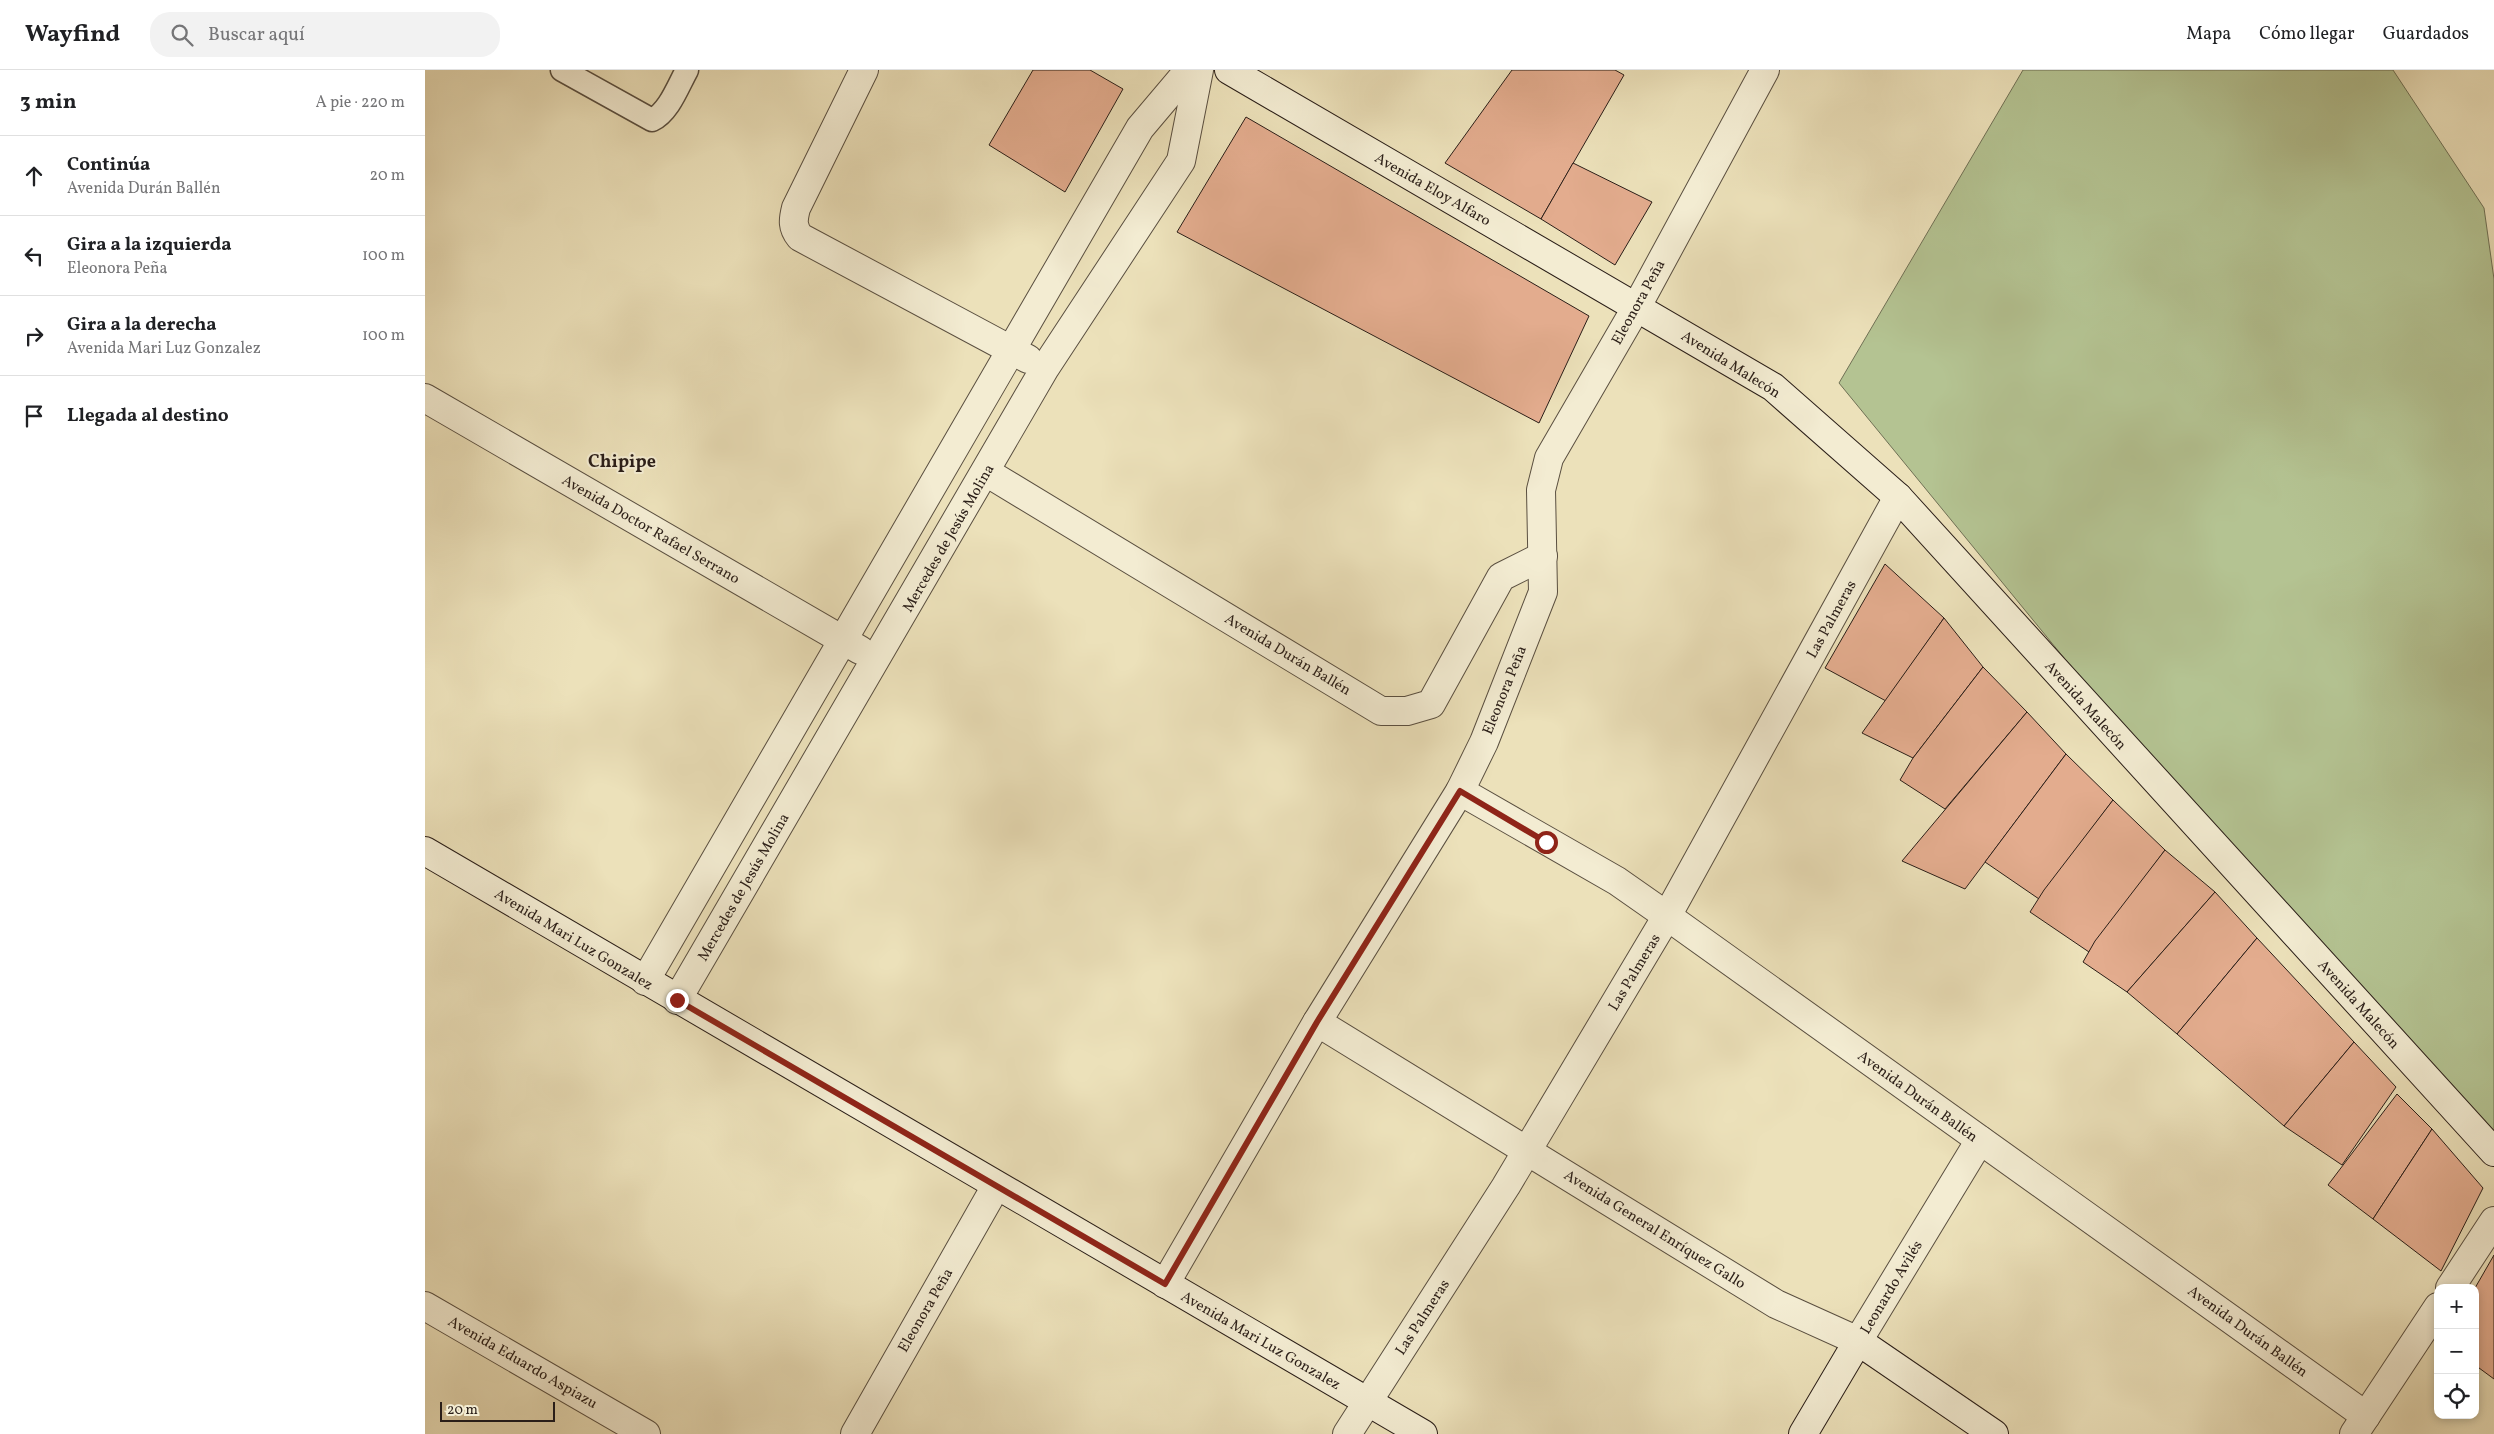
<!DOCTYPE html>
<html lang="es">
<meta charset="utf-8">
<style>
:root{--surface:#fff;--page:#f2f2f2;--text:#202124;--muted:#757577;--line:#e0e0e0}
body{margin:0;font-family:Vollkorn,serif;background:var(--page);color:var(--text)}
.controls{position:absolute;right:15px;bottom:15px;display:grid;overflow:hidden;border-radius:10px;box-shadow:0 2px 8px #0003}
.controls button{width:45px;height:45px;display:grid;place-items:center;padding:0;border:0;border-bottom:1px solid var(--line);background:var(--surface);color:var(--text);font:25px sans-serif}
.scale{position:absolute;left:15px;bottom:12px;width:115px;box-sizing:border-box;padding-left:5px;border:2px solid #2a1e18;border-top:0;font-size:14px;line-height:18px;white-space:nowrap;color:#2a1e18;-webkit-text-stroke:4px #f3ecd2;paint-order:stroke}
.stop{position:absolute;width:15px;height:15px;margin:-11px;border:4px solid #8f2418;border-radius:50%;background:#fff}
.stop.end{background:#8f2418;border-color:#fff;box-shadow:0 1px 5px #0008}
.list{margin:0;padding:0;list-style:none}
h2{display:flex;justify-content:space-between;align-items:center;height:65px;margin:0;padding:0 20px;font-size:21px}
h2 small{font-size:16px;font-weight:400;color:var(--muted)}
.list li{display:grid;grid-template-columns:32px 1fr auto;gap:15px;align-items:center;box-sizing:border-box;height:80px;padding:0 20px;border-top:1px solid var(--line)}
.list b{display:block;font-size:19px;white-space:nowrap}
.list p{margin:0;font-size:16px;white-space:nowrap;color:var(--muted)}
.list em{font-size:16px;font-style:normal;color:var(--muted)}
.icon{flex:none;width:28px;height:28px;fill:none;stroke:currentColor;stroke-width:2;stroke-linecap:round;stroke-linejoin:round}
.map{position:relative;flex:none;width:2069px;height:1364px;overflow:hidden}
header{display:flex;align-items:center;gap:30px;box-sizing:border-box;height:70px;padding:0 25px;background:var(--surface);border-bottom:1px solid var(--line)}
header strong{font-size:24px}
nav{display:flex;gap:28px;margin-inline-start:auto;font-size:18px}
.search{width:350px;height:45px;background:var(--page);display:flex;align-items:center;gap:12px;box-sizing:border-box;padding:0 18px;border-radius:20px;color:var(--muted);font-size:19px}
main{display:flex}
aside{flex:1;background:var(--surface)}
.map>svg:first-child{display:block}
</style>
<header>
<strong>Wayfind</strong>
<div class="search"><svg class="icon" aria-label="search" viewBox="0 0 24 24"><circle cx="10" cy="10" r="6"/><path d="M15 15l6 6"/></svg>Buscar aquí</div>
<nav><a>Mapa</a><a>Cómo llegar</a><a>Guardados</a></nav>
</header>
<main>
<aside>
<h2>3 min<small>A pie · 220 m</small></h2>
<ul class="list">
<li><svg class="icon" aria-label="ahead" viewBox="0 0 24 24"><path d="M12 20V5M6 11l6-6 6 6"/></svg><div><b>Continúa</b><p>Avenida Durán Ballén</p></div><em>20 m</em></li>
<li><svg class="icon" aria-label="left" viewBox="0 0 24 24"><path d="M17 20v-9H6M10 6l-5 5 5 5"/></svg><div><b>Gira a la izquierda</b><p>Eleonora Peña</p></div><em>100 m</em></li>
<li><svg class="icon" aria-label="right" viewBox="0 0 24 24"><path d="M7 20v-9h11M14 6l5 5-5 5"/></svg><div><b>Gira a la derecha</b><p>Avenida Mari Luz Gonzalez</p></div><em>100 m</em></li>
<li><svg class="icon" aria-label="arrive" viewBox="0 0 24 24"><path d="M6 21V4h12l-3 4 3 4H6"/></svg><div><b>Llegada al destino</b></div></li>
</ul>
</aside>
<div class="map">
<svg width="2069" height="1364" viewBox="0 0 2069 1364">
<rect width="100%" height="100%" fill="#ece1ba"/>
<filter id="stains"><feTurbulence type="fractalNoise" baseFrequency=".004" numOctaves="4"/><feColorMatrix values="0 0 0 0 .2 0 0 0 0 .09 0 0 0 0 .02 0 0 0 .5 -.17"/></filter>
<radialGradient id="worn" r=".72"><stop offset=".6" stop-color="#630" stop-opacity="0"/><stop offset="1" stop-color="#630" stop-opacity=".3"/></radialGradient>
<!-- green -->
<path fill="#b4c392" stroke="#6f7055" d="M1598 0H1968L2059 138 2069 209V1082L1829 820 1414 313Z"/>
<!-- building -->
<g fill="#e3ac8e" stroke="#2a1e18">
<path d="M608 0H665L698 19 640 122 564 75Z"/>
<path d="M1087 0H1190L1199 5 1116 149 1020 93Z"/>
<path d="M821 47 1164 246 1114 353 752 162Z"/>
<path d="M1148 93 1227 132 1190 195 1116 149Z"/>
<path d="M1460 494 1519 548 1461 631 1400 598Z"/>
<path d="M1519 548 1558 597 1488 688 1437 663Z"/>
<path d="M1558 597 1602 642 1520 739 1475 710 1488 688Z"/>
<path d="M1602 642 1641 684 1540 819 1477 791Z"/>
<path d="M1641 684 1688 730 1614 829 1560 792Z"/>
<path d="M1688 730 1740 780 1664 882 1605 842 1619 820Z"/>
<path d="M1740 780 1790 822 1702 922 1658 892 1670 871Z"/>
<path d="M1790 822 1832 868 1752 964 1702 922Z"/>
<path d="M1832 868 1929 972 1859 1056 1752 964Z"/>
<path d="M1929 972 1971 1017 1917 1095 1859 1056Z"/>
<path d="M1972 1024 2007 1059 1948 1149 1903 1115Z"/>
<path d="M2007 1059 2058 1118 2016 1201 1948 1149Z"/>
<path d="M2069 1185V1309L2050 1295V1218Z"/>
</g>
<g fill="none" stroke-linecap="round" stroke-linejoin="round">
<defs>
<path id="lane" d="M137 0 227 50C244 42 253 16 262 0"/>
<g id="street">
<path d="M439 0 371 138C368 150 367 157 375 167L603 289"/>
<path d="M0 328 435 580"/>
<path d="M561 402 956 641H982L1006 634 1076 507 1118 486"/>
<path d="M1035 721 1192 811 1242 846 1941 1346"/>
<path d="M220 911 715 58 764 0"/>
<path d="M252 930 620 298 756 91 774 0"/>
<path d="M892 952 1351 1234 1433 1271 1555 1070"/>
<path d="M740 1214 892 952 1035 721 1059 672 1118 522 1116 420 1124 388 1211 238 1340 0"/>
<path d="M2025 1218 2069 1151"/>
<path d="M0 1236 221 1364"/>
<path d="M430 1364 571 1116"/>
<path d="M922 1364 1081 1116 1242 846 1473 427"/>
<path d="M1929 1364 2013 1237"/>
</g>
<g id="secondary">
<path d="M804 0 1348 317 1473 427 2069 1082"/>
<path d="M0 781 998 1364"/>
<path d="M1378 1364 1433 1271 1569 1364"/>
</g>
</defs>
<!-- lane casing -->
<use href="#lane" stroke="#5a4f40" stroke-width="25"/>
<!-- street casing -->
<use href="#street" stroke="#5a4f40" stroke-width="30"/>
<!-- secondary casing -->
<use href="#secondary" stroke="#2a1e18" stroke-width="30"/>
<!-- lane -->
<use href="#lane" stroke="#f3ecd2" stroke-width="22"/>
<!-- street -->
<use href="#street" stroke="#f3ecd2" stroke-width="28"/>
<!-- secondary -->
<use href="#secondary" stroke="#f3ecd2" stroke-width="28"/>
</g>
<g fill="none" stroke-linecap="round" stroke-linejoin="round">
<!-- route -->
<path stroke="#8f2418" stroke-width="6" d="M252 930 740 1214 892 952 1035 721 1121 772"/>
</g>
<g text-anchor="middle" stroke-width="4" stroke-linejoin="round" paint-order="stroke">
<!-- street labels -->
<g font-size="15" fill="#2a1e18" stroke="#f3ecd2">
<text transform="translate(1008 119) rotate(30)" y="5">Avenida Eloy Alfaro</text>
<text transform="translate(1213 232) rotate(-61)" y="5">Eleonora Peña</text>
<text transform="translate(1306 294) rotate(32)" y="5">Avenida Malecón</text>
<text transform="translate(226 459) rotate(30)" y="5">Avenida Doctor Rafael Serrano</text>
<text transform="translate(523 468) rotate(-60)" y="5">Mercedes de Jesús Molina</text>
<text transform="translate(1406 549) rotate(-61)" y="5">Las Palmeras</text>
<text transform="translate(863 584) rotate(31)" y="5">Avenida Durán Ballén</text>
<text transform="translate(1079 620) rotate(-68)" y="5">Eleonora Peña</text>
<text transform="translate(1661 635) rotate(48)" y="5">Avenida Malecón</text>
<text transform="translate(318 817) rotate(-60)" y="5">Mercedes de Jesús Molina</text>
<text transform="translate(149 869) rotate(31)" y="5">Avenida Mari Luz Gonzalez</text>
<text transform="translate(1209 902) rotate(-59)" y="5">Las Palmeras</text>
<text transform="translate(1934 934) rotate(48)" y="5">Avenida Malecón</text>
<text transform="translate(1493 1026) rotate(36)" y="5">Avenida Durán Ballén</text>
<text transform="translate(1230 1159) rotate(32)" y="5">Avenida General Enríquez Gallo</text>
<text transform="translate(1466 1217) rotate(-59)" y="5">Leonardo Avilés</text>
<text transform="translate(500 1240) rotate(-60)" y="5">Eleonora Peña</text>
<text transform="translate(997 1247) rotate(-57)" y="5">Las Palmeras</text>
<text transform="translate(1823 1261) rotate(36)" y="5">Avenida Durán Ballén</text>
<text transform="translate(836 1270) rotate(30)" y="5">Avenida Mari Luz Gonzalez</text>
<text transform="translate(98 1292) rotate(30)" y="5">Avenida Eduardo Aspiazu</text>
</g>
<!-- quarter labels -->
<g font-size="18" font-weight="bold" fill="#2a1e18" stroke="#f3ecd2">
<text x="197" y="397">Chipipe</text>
</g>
</g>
<rect width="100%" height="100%" filter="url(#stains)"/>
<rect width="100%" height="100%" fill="url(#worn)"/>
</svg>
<div class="controls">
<button>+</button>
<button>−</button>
<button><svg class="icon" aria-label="locate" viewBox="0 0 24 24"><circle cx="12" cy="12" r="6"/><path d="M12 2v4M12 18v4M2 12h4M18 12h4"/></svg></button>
</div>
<div class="scale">20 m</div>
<div class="stop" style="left:1121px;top:772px"></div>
<div class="stop end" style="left:252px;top:930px"></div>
</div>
</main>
